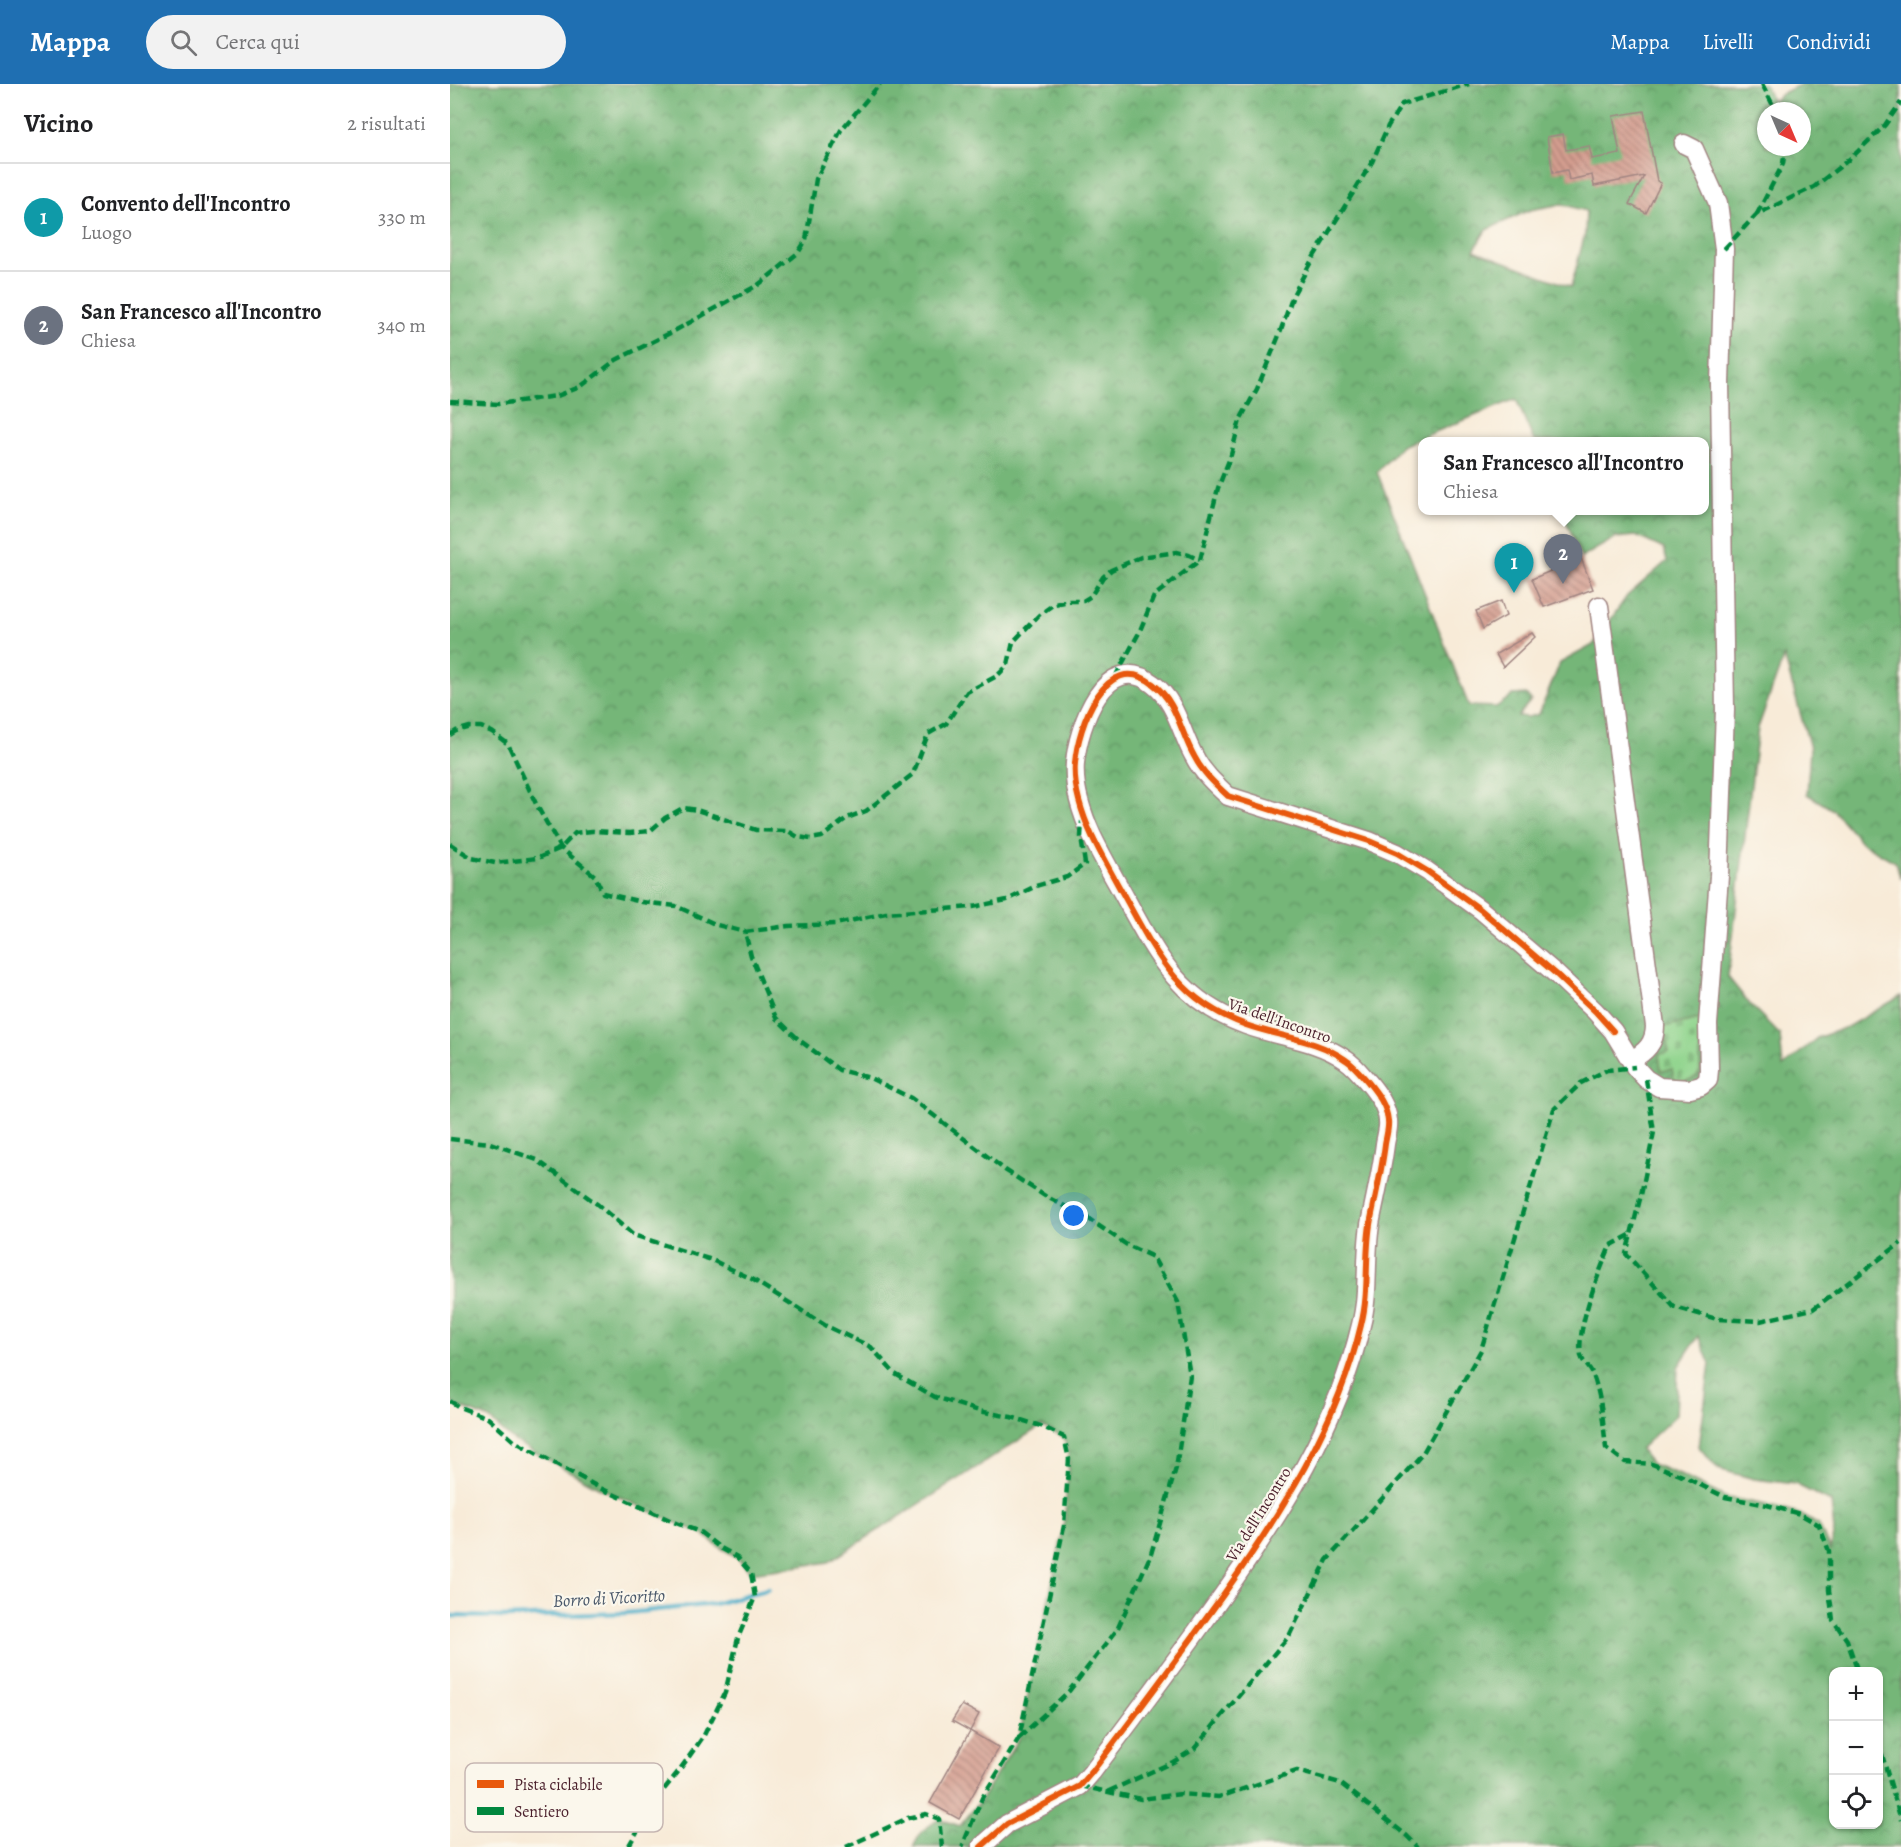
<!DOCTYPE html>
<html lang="it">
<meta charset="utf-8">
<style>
:root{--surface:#fff;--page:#f2f2f2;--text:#202124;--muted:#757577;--line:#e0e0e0;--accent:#1f6fb2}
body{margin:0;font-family:Alegreya,serif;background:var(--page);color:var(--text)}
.controls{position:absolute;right:18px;bottom:18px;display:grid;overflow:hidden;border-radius:12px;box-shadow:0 2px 4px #0004}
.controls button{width:54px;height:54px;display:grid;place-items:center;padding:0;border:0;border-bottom:2px solid var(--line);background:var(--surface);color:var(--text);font:30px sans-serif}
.compass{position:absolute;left:1307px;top:18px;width:54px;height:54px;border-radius:50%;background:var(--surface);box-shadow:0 2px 4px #0004;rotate:136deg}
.you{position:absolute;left:624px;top:1132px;width:21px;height:21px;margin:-15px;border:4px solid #fff;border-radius:50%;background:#1a73e8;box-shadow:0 0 0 9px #1a73e833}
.badge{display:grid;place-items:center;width:39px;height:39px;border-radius:50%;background:var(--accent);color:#fff;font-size:20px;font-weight:700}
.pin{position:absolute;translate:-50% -50px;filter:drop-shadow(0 2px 3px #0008)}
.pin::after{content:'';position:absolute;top:32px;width:21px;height:18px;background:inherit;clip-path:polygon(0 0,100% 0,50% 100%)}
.popup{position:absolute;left:968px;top:353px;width:291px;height:78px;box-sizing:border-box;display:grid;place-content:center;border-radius:12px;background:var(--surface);filter:drop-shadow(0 2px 4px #0005);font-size:20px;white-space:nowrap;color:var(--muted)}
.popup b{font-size:22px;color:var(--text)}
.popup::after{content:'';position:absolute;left:50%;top:100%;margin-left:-12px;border:12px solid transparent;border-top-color:var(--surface)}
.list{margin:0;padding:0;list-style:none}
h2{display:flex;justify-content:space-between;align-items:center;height:78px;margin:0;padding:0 24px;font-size:26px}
h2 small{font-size:20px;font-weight:400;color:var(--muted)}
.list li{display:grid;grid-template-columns:39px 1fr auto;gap:18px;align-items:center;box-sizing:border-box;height:108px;padding:0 24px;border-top:2px solid var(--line)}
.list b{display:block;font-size:22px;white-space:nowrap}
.list p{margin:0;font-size:20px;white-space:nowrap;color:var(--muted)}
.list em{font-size:20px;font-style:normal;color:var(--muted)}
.icon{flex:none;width:33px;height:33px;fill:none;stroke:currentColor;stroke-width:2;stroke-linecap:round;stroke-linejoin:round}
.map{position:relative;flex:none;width:1451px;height:1763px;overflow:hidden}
header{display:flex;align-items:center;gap:36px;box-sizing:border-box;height:84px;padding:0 30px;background:var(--accent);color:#fff}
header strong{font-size:28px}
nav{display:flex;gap:33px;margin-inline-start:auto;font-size:21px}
.search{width:420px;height:54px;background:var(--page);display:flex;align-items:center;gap:15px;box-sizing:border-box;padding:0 21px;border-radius:33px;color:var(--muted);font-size:22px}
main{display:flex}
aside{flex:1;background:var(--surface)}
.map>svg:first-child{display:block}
</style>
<header>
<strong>Mappa</strong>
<div class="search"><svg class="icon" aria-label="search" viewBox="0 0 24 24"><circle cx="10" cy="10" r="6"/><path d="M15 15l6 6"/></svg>Cerca qui</div>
<nav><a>Mappa</a><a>Livelli</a><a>Condividi</a></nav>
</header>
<main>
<aside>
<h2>Vicino<small>2 risultati</small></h2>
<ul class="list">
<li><span class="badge" style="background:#0f9aa8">1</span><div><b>Convento dell'Incontro</b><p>Luogo</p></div><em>330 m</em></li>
<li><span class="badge" style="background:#6b7280">2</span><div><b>San Francesco all'Incontro</b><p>Chiesa</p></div><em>340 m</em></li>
</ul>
</aside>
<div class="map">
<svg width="1451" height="1763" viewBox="0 0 1451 1763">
<defs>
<pattern id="forest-crowns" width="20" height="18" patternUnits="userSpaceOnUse" patternTransform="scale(1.5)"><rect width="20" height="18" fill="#74b678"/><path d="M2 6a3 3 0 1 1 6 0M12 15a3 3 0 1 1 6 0" fill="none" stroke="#619363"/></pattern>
<pattern id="cemetery-stones" width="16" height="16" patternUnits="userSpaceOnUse" patternTransform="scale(1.5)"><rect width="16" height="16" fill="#90d48d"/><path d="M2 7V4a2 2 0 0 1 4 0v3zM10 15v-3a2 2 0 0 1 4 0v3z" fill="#7eb67a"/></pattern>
<pattern id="building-back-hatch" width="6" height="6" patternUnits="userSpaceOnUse" patternTransform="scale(1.5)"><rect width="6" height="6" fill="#d39d8f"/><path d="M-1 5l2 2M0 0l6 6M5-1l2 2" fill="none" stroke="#ad7f75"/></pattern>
</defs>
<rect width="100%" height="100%" fill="#fbf7ec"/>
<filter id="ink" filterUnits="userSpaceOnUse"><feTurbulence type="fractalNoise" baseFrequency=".0167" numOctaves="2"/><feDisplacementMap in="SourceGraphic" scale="12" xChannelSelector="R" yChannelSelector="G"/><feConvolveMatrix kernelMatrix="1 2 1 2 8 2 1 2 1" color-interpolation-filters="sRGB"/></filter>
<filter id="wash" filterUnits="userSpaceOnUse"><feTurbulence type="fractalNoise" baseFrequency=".008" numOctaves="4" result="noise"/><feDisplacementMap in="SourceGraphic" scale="24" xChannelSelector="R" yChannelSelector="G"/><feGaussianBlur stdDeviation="1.35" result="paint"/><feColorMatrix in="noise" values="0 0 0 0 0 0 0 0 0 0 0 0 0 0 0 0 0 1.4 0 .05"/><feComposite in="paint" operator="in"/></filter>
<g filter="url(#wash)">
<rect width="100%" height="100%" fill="#f8ebd8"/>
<!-- forest -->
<path fill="url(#forest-crowns)" stroke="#5f6a52" stroke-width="1.5" fill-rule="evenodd" d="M0 0H1315L1322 18 1334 8 1352 0H1451V795L1445 778 1412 759 1383 726 1357 710 1360 664 1334 572 1308 644 1278 893 1298 918 1330 951 1333 983 1367 954 1397 943 1451 912V1763H463L472 1747 489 1735 510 1742 532 1714 569 1654 614 1442 619 1375 614 1353 591 1342 379 1478 301 1489 287 1473 269 1463 250 1448 226 1439 150 1404 64 1357 38 1334 9 1323 0 1317ZM1316 27H1352V63H1316ZM1112 120 1136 127 1135 150 1121 203 1024 166 1036 146 1080 126ZM1066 315 1084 357 1254 358V426L1112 427 1131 474 1165 454 1186 452 1214 465 1217 477 1177 512 1143 561 1110 579 1089 630 1078 633 1068 632 1081 616 1076 610 1063 611 1046 623 1019 622 927 388 951 362ZM1248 1252 1260 1280 1249 1363 1268 1385 1304 1395 1345 1400 1381 1418 1384 1447 1380 1466 1369 1441 1350 1430 1317 1421 1275 1413 1230 1391 1202 1380 1190 1365 1226 1331 1228 1283ZM1384 1588H1428V1740H1384Z"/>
<!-- cemetery -->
<path fill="url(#cemetery-stones)" stroke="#6d7a5c" stroke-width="1.5" d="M1250 935V987C1245 997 1235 997 1225 998L1222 985 1211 987 1209 970 1219 968 1213 943Z"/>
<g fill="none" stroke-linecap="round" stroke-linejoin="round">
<!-- stream -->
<path stroke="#4aaec9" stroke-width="4.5" d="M0 1532 57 1533 177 1529 264 1520 318 1505"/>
</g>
<g id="blocks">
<!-- building -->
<g fill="url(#building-back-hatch)">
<path d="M1194 27 1207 97 1211 99 1196 129 1179 120 1194 92 1144 102 1142 91 1119 96 1117 86 1103 89 1097 53 1113 50 1116 66 1139 62 1142 75 1170 70 1163 32Z"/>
<path d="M1131 474 1143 505 1094 523 1082 495Z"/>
<path d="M1051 517 1056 532 1033 545 1026 527Z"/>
<path d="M1082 549 1085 553 1053 583 1046 570Z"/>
<path d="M512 1621 529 1630 520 1647 502 1637Z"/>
<path d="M520 1647 549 1664 509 1735 480 1719Z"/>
</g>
</g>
</g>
<g filter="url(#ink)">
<use href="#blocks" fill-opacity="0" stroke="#a18582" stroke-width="1.5"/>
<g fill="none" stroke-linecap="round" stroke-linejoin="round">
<defs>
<g id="minor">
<path d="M1149 522 1205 942C1205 959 1196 968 1181 976"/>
<path d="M531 1763 557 1740 630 1702 642 1688C686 1630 730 1571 773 1511 831 1429 888 1340 911 1241 920 1207 914 1170 921 1135 926 1110 932 1085 935 1060 936 1053 939 1044 938 1037 937 1022 927 1009 918 998 911 990 904 981 896 976 867 955 829 953 796 941 732 918 709 876 678 819 666 797 653 775 642 752 632 730 623 703 625 679 628 643 655 564 703 600 727 618 730 647 744 672 752 688 765 700 778 712L919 757 947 769 977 787 1031 826 1106 890 1145 927 1163 947 1185 983 1196 995 1209 1003 1240 1005 1251 1002 1258 996 1259 986 1258 940 1269 792 1275 626 1270 300 1274 165 1268 119 1244 65 1234 60"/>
</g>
</defs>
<!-- minor casing -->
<use href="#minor" stroke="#a18582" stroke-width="21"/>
<!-- minor -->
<use href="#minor" stroke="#fff" stroke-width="18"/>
<!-- quiet -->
<g stroke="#00873e" stroke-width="4.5" stroke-dasharray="9 4.5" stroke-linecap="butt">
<path d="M1312 0 1326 27"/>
<path d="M1307 130 1333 80 1335 63"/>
<path d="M1274 165 1307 130 1364 103 1402 73 1435 41 1451 18"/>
<path d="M0 317 48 320 107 312 130 303 166 276 226 246 308 201 348 169 356 156 366 95 391 46 430 0"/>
<path d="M665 593 689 549 704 512 750 476 768 404 781 371 790 336 807 305 828 254 843 211 863 174 922 78 938 42 952 20 1019 0"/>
<path d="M0 651 6 647 20 643H31L42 648 58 660 87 722 111 764 145 792 153 809 192 818 226 822 267 841 295 848"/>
<path d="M0 760 22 774 45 779 88 774 111 764 125 749 142 747 180 749 200 747 215 734 233 724 247 726 306 746 338 747 348 753 361 755 372 753 397 734 416 727 463 690 478 650 496 640 517 608 547 592 558 581 563 558 589 531 604 520 619 517H633L641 512 653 493 661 486 691 473 727 468 739 471 750 476"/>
<path d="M1196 995 1204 1048 1191 1111 1176 1170 1224 1223 1267 1235 1310 1237 1363 1225 1451 1159"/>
<path d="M0 1055 40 1059 87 1076 147 1120 183 1151 262 1176 302 1195 376 1242 421 1263 445 1290 485 1313 529 1327 561 1333 591 1342 614 1353 619 1375 614 1442 569 1654 532 1714 512 1763"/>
<path d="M1180 1151 1160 1162C1149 1189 1126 1243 1131 1272 1133 1279 1141 1284 1143 1291 1152 1315 1153 1339 1156 1364L1175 1378 1202 1380 1230 1391 1275 1413 1317 1421 1350 1430 1369 1441 1379 1467V1506L1383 1536 1397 1556 1408 1588"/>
<path d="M0 1317 9 1323 38 1334 64 1357 150 1404 226 1439 250 1448 269 1463 287 1473 301 1489 305 1513 288 1554 275 1609 253 1653 228 1688 207 1714 178 1763"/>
<path d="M569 1654 619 1607 667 1546 701 1470 726 1384 740 1292 728 1218 703 1173 677 1161 636 1133 595 1112 555 1086 461 1014 420 994 389 986 348 955 326 934 301 872 295 848 338 842 386 840 436 829 523 823 557 816 586 802 617 793 635 780 631 753 632 737"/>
<path d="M1428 1657 1451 1736"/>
<path d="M630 1702 691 1715 731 1710 769 1713 847 1687 890 1699 956 1751 968 1763"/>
<path d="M659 1707 723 1678 744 1665 839 1552 877 1476 973 1369 1031 1266 1104 1025 1131 999 1157 986 1185 983"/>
<path d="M396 1763 458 1734 476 1730 489 1735 492 1763"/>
</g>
<defs>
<path id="cycleway" d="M531 1763 557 1740 630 1702 642 1688C686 1630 730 1571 773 1511 831 1429 888 1340 911 1241 920 1207 914 1170 921 1135 926 1110 932 1085 935 1060 936 1053 939 1044 938 1037 937 1022 927 1009 918 998 911 990 904 981 896 976 867 955 829 953 796 941 732 918 709 876 678 819 666 797 653 775 642 752 632 730 623 703 625 679 628 643 655 564 703 600 727 618 730 647 744 672 752 688 765 700 778 712L919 757 947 769 977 787 1031 826 1106 890 1145 927 1163 947"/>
</defs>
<!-- cycleway casing -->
<use href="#cycleway" stroke="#fbf7ec" stroke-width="10"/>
<!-- cycleway -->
<use href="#cycleway" stroke="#e8590c" stroke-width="6"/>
</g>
</g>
<g text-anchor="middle" stroke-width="4.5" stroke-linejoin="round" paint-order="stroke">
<!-- street labels -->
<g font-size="16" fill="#4a1f2b" stroke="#fbf7ec">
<text transform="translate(830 936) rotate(19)" y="6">Via dell'Incontro</text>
<text transform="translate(808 1430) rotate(-58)" y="6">Via dell'Incontro</text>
</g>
<!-- water labels -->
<g font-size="18" font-style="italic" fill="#4a586a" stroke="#fbf7ec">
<text transform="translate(159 1514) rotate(-3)" y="6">Borro di Vicoritto</text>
</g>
</g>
<!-- legend -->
<rect x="15" y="1679" width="198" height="69" rx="9" fill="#fbf7ec" stroke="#c6b6b2" stroke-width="1.5"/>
<rect x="27" y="1696" width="27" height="8" fill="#e8590c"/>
<rect x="27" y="1723" width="27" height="8" fill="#00873e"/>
<g font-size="16" fill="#4a1f2b">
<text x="64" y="1706">Pista ciclabile</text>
<text x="64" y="1733">Sentiero</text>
</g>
</svg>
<div class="controls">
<button>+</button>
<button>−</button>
<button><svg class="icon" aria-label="locate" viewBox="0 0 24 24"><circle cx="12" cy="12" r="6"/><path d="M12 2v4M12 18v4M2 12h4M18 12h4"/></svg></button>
</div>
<svg class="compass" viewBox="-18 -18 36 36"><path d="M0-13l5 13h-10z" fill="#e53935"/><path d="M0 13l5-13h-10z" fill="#757577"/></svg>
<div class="you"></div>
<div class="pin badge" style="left:1064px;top:509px;background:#0f9aa8">1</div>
<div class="pin badge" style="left:1113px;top:500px;background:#6b7280">2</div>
<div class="popup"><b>San Francesco all'Incontro</b>Chiesa</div>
</div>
</main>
